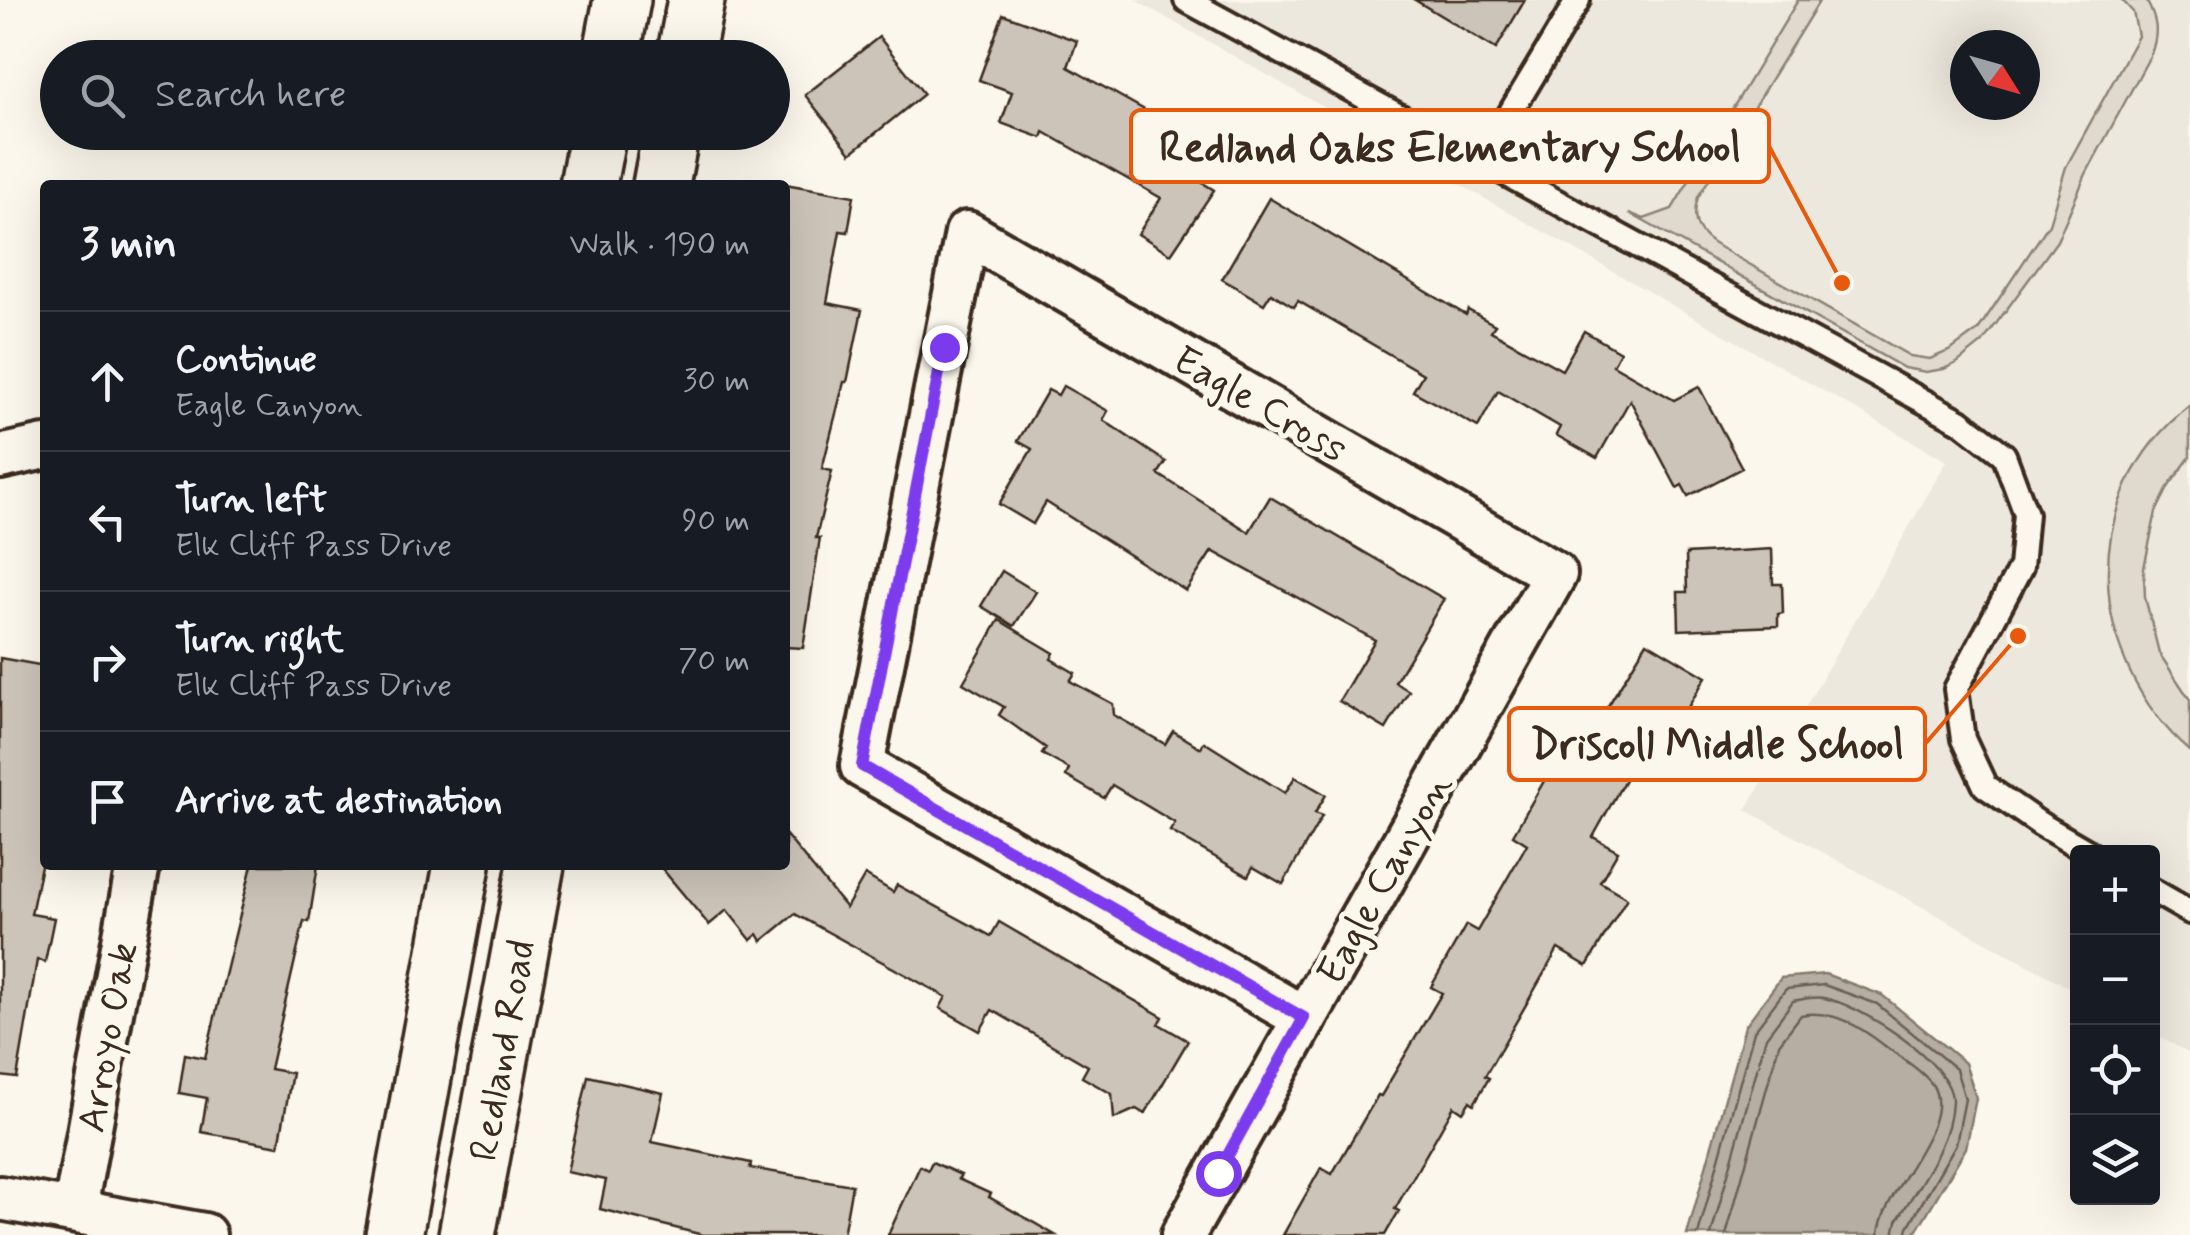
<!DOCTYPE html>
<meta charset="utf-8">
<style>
:root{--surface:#171b24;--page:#242831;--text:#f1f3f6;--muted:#9ea1a6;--line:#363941}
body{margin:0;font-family:Mynerve,sans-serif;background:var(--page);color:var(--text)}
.controls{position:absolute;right:30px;bottom:30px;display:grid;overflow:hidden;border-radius:10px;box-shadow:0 10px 40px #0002}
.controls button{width:90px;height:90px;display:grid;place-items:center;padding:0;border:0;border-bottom:2px solid var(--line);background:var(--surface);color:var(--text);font:50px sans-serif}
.compass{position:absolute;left:1950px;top:30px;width:90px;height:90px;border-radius:50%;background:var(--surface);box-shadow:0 10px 40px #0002;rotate:127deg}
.stop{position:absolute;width:30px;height:30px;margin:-22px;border:8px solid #7c3aed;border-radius:50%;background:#fff}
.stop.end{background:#7c3aed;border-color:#fff;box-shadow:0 2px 10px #0008}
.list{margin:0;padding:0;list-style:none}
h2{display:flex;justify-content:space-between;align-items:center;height:130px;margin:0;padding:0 40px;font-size:42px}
h2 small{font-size:32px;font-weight:400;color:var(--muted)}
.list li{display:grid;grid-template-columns:65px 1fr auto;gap:30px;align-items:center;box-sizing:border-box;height:140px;padding:0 40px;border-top:2px solid var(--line)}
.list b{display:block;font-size:38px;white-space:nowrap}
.list p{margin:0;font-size:32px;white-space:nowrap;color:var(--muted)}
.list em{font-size:32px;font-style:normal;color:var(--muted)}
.icon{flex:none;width:55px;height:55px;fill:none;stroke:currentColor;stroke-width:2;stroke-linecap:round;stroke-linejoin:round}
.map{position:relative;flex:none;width:2190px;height:1235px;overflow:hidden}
.search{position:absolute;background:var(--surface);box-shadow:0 10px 40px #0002;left:40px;top:40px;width:750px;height:110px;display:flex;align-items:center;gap:25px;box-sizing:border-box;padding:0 35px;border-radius:55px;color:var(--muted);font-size:38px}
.panel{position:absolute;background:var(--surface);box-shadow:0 10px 40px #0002;left:40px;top:180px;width:750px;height:690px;border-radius:10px}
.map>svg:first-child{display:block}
</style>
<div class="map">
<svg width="2190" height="1235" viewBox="0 0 2190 1235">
<rect width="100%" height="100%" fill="#fbf7ec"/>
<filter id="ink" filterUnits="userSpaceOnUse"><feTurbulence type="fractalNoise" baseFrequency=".01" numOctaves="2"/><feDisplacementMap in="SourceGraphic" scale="20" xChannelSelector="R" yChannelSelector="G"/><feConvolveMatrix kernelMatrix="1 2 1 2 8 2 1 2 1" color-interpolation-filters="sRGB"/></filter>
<g filter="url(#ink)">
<!-- built -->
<path fill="#ede8dd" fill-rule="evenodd" d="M1135 0H2190V1054L2153 1033 2152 852H2078L2077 992 1746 810 1947 461ZM1965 45H2025V105H1965Z"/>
<!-- green -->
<g fill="#dfd9ce" stroke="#8d8276" stroke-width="2.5">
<path d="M1798 0H1820L1698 197C1690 223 1699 236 1721 248L1910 356 1930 359 1951 350 1978 330 2049 224 2066 167 2138 36 2133 12 2122 0H2146C2157 20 2159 32 2151 54L2086 174 2057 241 1982 343 1957 363 1944 369 1926 372 1904 368 1629 213 1644 219 1672 209Z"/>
<path d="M2190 406V457L2169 486 2156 512 2144 568 2145 597 2159 653 2190 700V751C2086 662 2075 493 2190 406Z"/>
</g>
<!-- water -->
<path fill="#b6aea2" stroke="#85796d" stroke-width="2.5" d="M1825 974 1882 995 1965 1063 1976 1098 1966 1148 1914 1235H1687L1745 1026 1781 978Z"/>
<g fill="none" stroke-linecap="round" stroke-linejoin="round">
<!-- shore -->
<g stroke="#6c5f53" stroke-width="2.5">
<path d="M1698 1235 1754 1031 1786 989 1824 985 1877 1004 1956 1069 1965 1099 1956 1144 1908 1227 1906 1235"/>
<path d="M1711 1235 1766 1037 1793 1001C1802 999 1815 996 1824 998 1859 1004 1953 1063 1952 1101 1951 1145 1918 1185 1897 1221L1894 1235"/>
<path d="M1726 1235 1779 1044 1801 1015C1832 1009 1861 1027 1885 1046 1899 1057 1924 1071 1933 1086 1956 1126 1880 1193 1879 1235"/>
</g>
</g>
<!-- building -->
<g fill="#ccc4b9" stroke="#3b2a1e" stroke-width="2.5">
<path d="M1415 0H1525L1496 49Z"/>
<path d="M1003 14 1077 41 1068 67 1173 126 1156 154 1214 190 1171 254 1138 234 1161 198 1044 132 1042 138 1001 123 1012 92 979 80Z"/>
<path d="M879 37 924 94 851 153 805 95Z"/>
<path d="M785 184 854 196 848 232 840 231 827 303 862 310 847 382H844L822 469 832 471 816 538H820L803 648 785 647Z"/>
<path d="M1269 198 1466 315 1468 310 1495 325 1491 331 1562 370 1584 331 1620 352 1613 365 1674 400 1699 387 1742 468 1688 496 1682 485 1677 488 1630 400 1597 458 1556 435 1560 427 1498 391 1478 427 1413 391 1423 374 1298 301 1294 307 1271 293 1264 304 1222 279Z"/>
<path d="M1063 386 1108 411 1103 420 1166 462 1158 474 1249 532 1270 497 1444 599 1395 682 1409 691 1386 729 1339 701 1375 640 1212 551 1186 591 1046 502 1033 524 999 504 1032 449 1018 441 1048 390 1058 395Z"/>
<path d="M1772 549 1773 584H1782L1783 613 1778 614V626L1679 630 1678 592H1687L1686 554Z"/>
<path d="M1002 571 1036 592 1014 626 981 606Z"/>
<path d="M999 620 1054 653 1051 659 1075 673 1070 681 1113 704 1114 715 1165 744 1173 731 1201 748 1204 742 1285 793 1295 777 1326 795 1315 813 1322 816 1283 884 1253 867 1248 876 1170 831 1175 823 1112 785 1104 798 1066 776 1069 769 1042 754 1046 748 999 715 1004 707 963 683Z"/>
<path d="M1647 642 1706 677 1668 741 1652 731 1593 837 1618 851 1600 882 1627 898 1587 966 1558 949 1485 1076 1489 1078 1474 1104 1470 1101 1463 1112 1454 1106 1395 1209 1399 1211 1385 1235H1283L1321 1168 1332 1174 1378 1095 1381 1096 1442 993 1431 987 1466 925 1477 931 1527 844 1513 835 1544 781 1538 778 1557 743 1563 747 1581 715 1597 724Z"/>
<path d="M0 658 45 666V846L31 914 54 918 45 962 37 960 17 1078 0 1076Z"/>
<path d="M785 834 846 908 865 875 893 892 897 885 991 936 999 922 1163 1017 1159 1024 1188 1041 1145 1114 1136 1109 1114 1119 1112 1094 1082 1077 1088 1066 992 1010 980 1031 940 1008 946 997 795 914 762 941 758 934 751 940 727 910 709 925 659 865H785Z"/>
<path d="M252 865H318L309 922 304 921 270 1069 292 1073 279 1146 201 1132 207 1098 179 1093 185 1054 205 1058Z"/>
<path d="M588 1076 663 1093 652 1142 751 1163 750 1168 852 1185 843 1235H703L600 1209 606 1180 567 1172Z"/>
<path d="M932 1162 961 1175 958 1179 991 1194 989 1197 1055 1235H888L920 1166 928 1170Z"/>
</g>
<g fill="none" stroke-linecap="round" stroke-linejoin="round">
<defs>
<g id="lane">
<path d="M1186 0 1960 421 2004 455 2026 514 2021 567 1956 689 1963 739 1985 786 2040 824 2088 852"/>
<path d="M1481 162 1578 0"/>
<path d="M2152 890 2190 912"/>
</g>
<g id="street">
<path d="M0 457 45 447"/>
<path d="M0 1198 204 1235"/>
<path d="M75 1209 138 865"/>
<path d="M1183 1235 1555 574 967 233 862 766 1304 1018"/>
</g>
<g id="secondary">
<path d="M611 58 622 0"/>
<path d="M685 58 696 0"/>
<path d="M588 185 598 132"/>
<path d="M661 185 671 132"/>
<path d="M394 1235 462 865"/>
<path d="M467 1235 536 865"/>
</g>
</defs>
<!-- lane casing -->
<use href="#lane" stroke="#3b2a1e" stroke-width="30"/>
<!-- street casing -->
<use href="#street" stroke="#3b2a1e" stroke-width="50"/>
<!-- secondary casing -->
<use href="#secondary" stroke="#3b2a1e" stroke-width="62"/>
<!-- lane -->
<use href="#lane" stroke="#fbf7ec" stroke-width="22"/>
<!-- street -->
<use href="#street" stroke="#fbf7ec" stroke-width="42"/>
<!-- secondary -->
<use href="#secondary" stroke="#fbf7ec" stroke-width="55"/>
</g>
</g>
<g fill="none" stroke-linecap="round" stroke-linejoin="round" filter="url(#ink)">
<!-- route -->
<path stroke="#7c3aed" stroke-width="12" d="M944 347 862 766 1304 1018 1218 1173"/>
</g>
<g text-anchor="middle" stroke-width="10" stroke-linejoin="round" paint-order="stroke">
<!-- street labels -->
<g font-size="40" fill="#3b2a1e" stroke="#fbf7ec">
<text transform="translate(1261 403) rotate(30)" y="14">Eagle Cross</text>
<text transform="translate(1383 878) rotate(-61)" y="14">Eagle Canyon</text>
<text transform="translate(106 1037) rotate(-80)" y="14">Arroyo Oak</text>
<text transform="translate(501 1050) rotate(-80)" y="14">Redland Road</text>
</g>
</g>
<!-- callouts -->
<path fill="none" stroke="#e8590c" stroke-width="4" d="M1842 283L1769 146M2018 636L1925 744"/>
<g fill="#e8590c" stroke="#fbf7ec" stroke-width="4">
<circle cx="1842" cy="283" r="10"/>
<circle cx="2018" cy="636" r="10"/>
</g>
<g fill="#fbf7ec" stroke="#e8590c" stroke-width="4">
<rect x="1131" y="110" width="638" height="72" rx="10"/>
<rect x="1509" y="708" width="416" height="72" rx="10"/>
</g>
<g font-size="42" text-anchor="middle" font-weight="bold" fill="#3b2a1e">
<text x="1450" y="161">Redland Oaks Elementary School</text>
<text x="1717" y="758">Driscoll Middle School</text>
</g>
</svg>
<div class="controls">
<button>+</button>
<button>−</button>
<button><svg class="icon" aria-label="locate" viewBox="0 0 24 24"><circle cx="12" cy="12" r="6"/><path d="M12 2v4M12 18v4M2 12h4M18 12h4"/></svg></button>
<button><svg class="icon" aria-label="layers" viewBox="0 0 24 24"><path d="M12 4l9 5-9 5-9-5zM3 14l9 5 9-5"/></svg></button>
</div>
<svg class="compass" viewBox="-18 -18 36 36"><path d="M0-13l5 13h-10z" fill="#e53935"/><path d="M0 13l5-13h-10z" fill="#9ea1a6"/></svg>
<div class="stop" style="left:1218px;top:1173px"></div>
<div class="stop end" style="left:944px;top:347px"></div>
<div class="search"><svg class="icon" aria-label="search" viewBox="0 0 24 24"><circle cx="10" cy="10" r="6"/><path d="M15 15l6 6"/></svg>Search here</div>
<section class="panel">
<h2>3 min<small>Walk · 190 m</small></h2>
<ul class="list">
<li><svg class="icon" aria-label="ahead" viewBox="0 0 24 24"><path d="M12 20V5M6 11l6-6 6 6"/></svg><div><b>Continue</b><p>Eagle Canyon</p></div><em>30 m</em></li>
<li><svg class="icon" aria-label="left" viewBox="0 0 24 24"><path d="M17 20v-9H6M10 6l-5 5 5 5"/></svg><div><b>Turn left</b><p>Elk Cliff Pass Drive</p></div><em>90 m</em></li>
<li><svg class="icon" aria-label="right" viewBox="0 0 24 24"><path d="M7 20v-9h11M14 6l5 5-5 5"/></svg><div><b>Turn right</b><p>Elk Cliff Pass Drive</p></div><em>70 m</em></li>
<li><svg class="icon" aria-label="arrive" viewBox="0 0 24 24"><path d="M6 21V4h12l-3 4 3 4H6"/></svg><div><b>Arrive at destination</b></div></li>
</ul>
</section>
</div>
